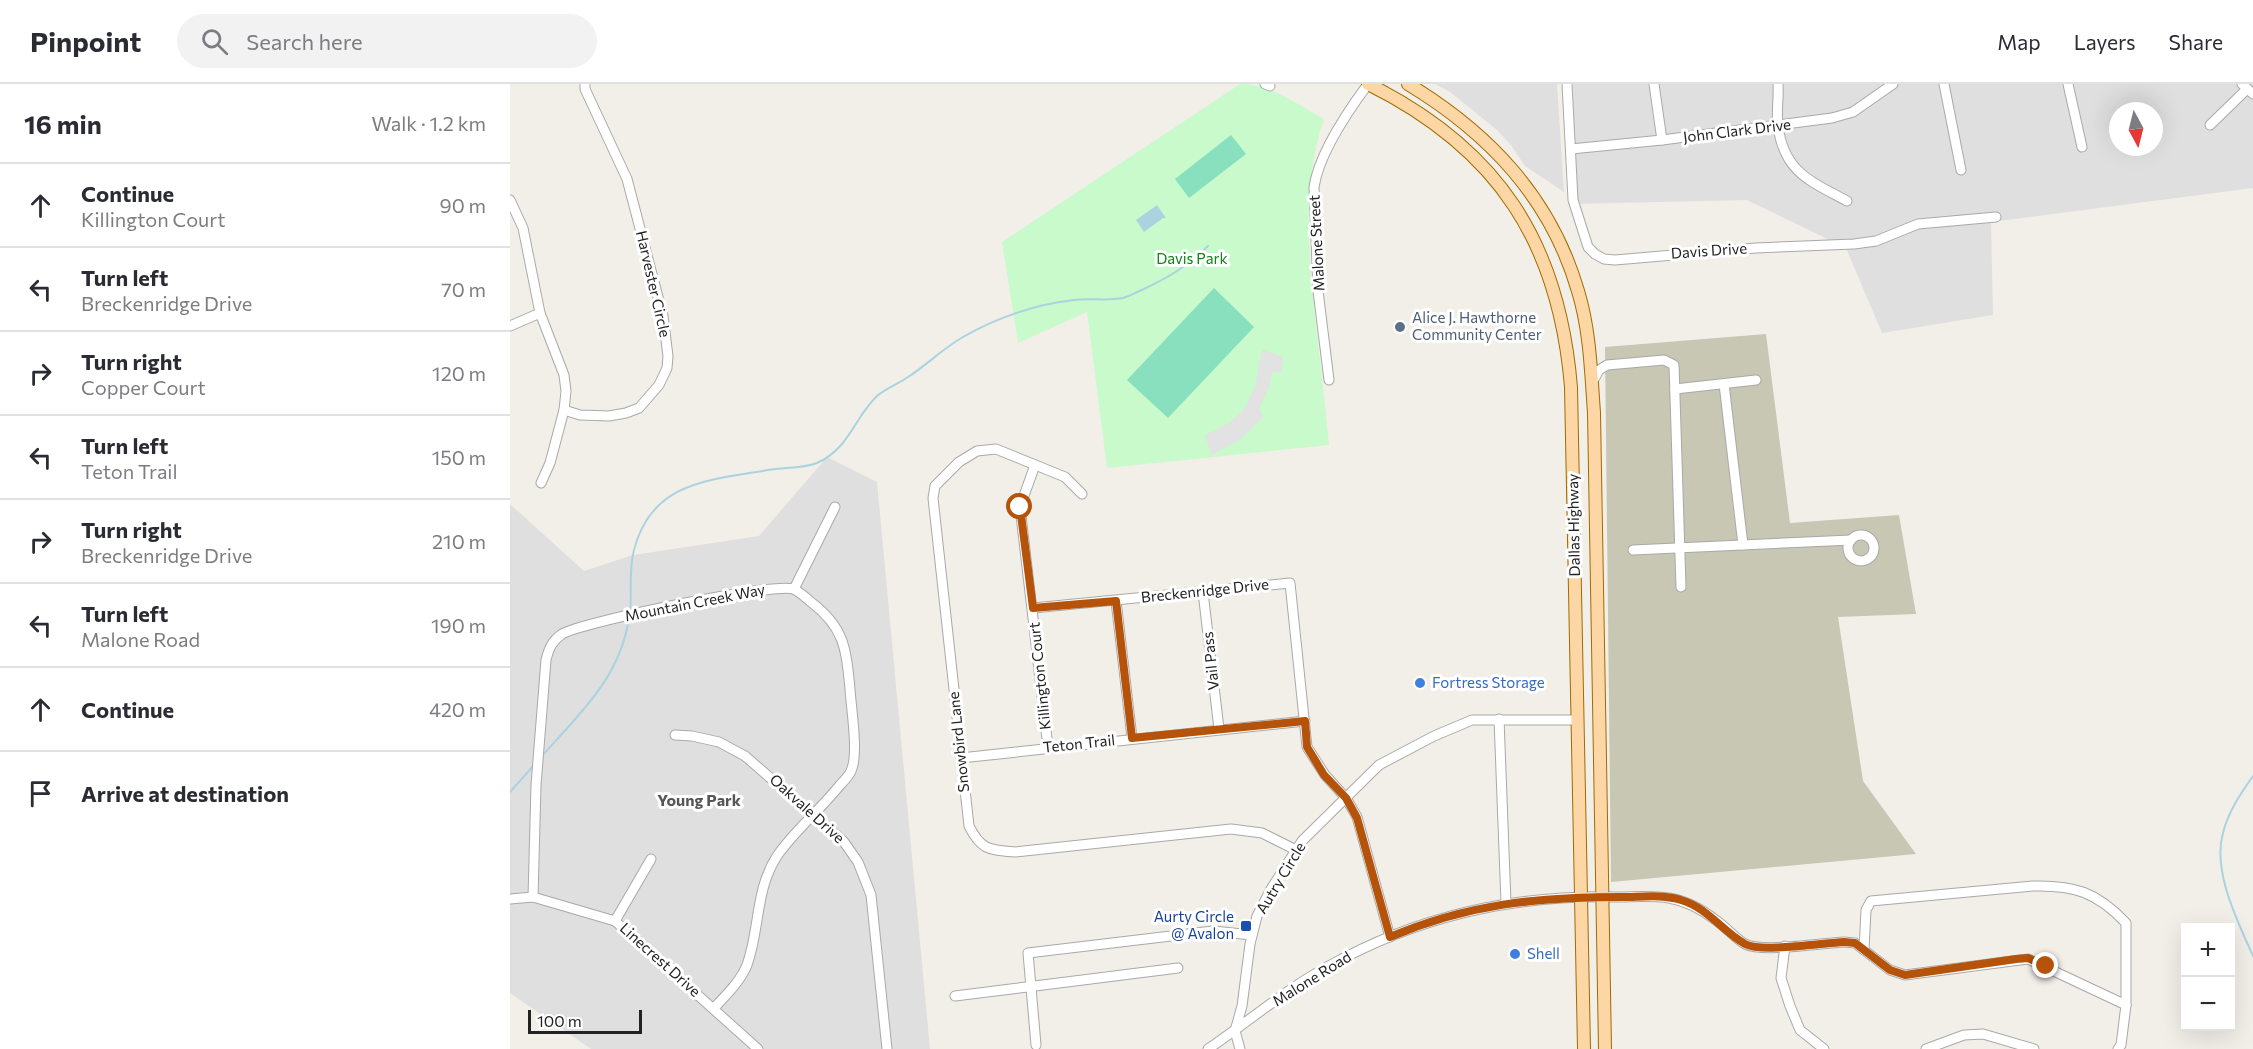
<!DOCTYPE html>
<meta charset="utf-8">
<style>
:root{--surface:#fff;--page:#f2f2f3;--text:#2b2b33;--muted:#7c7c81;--line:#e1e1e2}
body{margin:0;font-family:Commissioner,sans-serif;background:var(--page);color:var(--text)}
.controls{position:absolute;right:18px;bottom:18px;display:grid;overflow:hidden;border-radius:0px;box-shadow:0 6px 24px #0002}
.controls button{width:54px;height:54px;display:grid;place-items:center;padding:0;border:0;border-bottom:2px solid var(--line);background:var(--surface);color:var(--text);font:30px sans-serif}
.compass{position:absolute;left:1599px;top:18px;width:54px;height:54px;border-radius:50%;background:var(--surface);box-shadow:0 6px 24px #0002;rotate:173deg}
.scale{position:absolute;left:18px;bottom:15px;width:114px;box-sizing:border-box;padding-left:6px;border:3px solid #222;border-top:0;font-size:16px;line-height:21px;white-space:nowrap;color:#222;-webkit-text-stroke:4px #fff;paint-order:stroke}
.stop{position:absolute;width:18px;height:18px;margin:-14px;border:4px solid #b45309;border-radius:50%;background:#fff}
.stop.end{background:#b45309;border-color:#fff;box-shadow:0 2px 6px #0008}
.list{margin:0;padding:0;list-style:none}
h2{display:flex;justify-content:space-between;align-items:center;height:78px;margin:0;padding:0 24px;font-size:26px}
h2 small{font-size:20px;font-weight:400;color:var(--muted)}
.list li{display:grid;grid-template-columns:39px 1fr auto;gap:18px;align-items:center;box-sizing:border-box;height:84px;padding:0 24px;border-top:2px solid var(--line)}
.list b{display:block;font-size:22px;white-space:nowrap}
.list p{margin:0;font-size:20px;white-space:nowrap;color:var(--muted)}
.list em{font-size:20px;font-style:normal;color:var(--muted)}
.icon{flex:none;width:33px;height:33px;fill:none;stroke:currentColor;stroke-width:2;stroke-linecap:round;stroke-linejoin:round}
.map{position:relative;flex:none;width:1743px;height:965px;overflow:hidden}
header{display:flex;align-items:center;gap:36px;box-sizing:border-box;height:84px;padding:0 30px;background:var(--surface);border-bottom:2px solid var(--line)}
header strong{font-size:28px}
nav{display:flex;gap:33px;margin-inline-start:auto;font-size:21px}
.search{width:420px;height:54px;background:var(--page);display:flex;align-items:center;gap:15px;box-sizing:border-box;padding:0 21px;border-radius:33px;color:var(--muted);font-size:22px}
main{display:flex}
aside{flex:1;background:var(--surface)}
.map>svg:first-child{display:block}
</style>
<header>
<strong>Pinpoint</strong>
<div class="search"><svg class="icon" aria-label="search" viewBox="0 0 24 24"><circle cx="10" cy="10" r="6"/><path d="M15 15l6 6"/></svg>Search here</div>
<nav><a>Map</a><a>Layers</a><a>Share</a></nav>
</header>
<main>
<aside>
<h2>16 min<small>Walk · 1.2 km</small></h2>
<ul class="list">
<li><svg class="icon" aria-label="ahead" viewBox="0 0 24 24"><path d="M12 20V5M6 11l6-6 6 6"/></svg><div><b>Continue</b><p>Killington Court</p></div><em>90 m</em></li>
<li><svg class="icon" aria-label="left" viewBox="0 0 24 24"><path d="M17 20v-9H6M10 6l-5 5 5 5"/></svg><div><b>Turn left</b><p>Breckenridge Drive</p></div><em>70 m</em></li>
<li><svg class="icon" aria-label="right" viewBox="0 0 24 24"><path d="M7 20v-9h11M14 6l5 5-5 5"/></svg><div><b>Turn right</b><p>Copper Court</p></div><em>120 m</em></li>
<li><svg class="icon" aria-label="left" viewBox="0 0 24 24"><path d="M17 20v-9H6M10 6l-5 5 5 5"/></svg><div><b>Turn left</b><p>Teton Trail</p></div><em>150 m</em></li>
<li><svg class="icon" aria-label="right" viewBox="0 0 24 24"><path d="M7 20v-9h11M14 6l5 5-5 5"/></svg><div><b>Turn right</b><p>Breckenridge Drive</p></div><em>210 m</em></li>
<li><svg class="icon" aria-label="left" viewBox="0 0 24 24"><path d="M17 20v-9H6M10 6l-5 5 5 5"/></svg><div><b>Turn left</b><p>Malone Road</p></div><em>190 m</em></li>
<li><svg class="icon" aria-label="ahead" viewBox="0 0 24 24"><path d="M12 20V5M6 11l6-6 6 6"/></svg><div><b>Continue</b></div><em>420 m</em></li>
<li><svg class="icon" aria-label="arrive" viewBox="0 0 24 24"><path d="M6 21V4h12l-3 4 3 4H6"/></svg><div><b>Arrive at destination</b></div></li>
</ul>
</aside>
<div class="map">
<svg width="1743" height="965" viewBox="0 0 1743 965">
<rect width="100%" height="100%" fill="#f2efe9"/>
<!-- residential -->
<g fill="#e0dfdf" fill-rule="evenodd">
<path d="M925 0H1047L1054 108 1015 82 1001 61 987 46 940 8Z"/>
<path d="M1063 0H1743V104L1481 138 1483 231 1372 249 1336 164 1237 116 1063 120ZM1608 27H1644V63H1608Z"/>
<path d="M317 373 367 398 420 965H81L0 909V420L74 487 123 471 249 452Z"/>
</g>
<!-- construction -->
<path fill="#c7c7b4" d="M1256 250 1280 439 1389 431 1406 530 1328 533 1353 697 1406 770 1101 798 1095 263Z"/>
<!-- park -->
<path fill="#c8facc" d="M730 0C761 0 788 21 814 35 791 102 799 174 806 243 811 282 815 322 819 361L597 384 577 228 508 259 492 158Z"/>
<!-- pitch -->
<g fill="#88e0be">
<path d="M721 51 736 70 679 114 665 95Z"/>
<path d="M704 204 744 243 658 334 617 296Z"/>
</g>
<!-- parking -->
<path fill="#e2e2e2" d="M752 265 773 273 771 288H762L759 303 749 326 754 332 730 356 701 371 695 351 719 339 734 325 745 303Z"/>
<!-- water -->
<path fill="#aad3df" d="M647 121 656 134H653L634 148 626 136Z"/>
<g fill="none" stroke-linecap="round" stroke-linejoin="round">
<!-- stream -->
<g stroke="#aad3df" stroke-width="2">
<path d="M120 529C122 509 119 490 123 470 139 398 198 396 258 386 274 383 291 385 307 379 339 365 344 334 367 312 376 304 388 300 398 293 417 281 432 265 453 253 486 234 526 220 564 216 580 214 598 217 613 214 621 212 627 208 634 205 659 193 678 182 698 162"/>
<path d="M32 672C70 629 110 594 119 534"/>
<path d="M1743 692C1731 709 1718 728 1713 749 1702 787 1728 838 1743 872"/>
<path d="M0 708 25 680"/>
</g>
<defs>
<g id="minor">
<path d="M755 0 760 2"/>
<path d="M1057 0 1063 116 1078 163 1085 170 1094 175 1105 176 1246 164 1344 160 1366 157 1408 140 1486 133"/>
<path d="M1144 0 1152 56"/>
<path d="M1268 0C1269 14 1266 28 1268 42 1274 88 1300 97 1337 117"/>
<path d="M1434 0 1451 86"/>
<path d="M1558 0 1572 63"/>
<path d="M1732 0 1743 10"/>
<path d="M1700 41 1737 5"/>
<path d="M1061 65 1152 56 1322 34 1343 28 1383 0"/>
<path d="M0 116 13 144 30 229 54 291 56 307 54 326 40 379 31 399"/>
<path d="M0 242 30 229"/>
<path d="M819 296 808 207 804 103C809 69 838 27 858 0"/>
<path d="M1082 299 1089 286 1097 281 1154 276 1164 281 1171 503"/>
<path d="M1214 300 1233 461"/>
<path d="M1165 305 1246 296"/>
<path d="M54 326 70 331 99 332 116 329 129 324 149 301 157 284 158 272 153 232 117 95 75 5V0"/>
<path d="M525 381 510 423 538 663"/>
<path d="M572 410 555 393 486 365 467 367 449 378 425 402 423 414 459 742C471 766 479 766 505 768L721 745 752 749 786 766"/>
<circle cx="1351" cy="464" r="13"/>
<path d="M1123 466 1341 456"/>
<path d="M284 505 325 423"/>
<path d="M693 508 709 645"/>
<path d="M606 517 622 654"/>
<path d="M523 524 780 499 797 663 815 691 836 714 847 733 880 853"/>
<path d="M989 635 996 819"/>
<path d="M165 651 182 652 209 658 235 672 334 758 348 778 361 811 377 965"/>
<path d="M451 674 795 637"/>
<path d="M23 813 26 701 36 576C39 564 42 557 52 550 71 538 262 499 283 505 289 507 296 514 301 518 335 544 336 565 340 605 341 624 349 670 341 687 339 692 334 697 330 701 311 725 284 747 267 772 245 806 250 845 237 881 230 898 216 911 204 924"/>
<path d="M0 815 23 813 105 837 248 965"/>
<path d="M105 837 141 775"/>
<path d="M1275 862 1271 894 1280 922 1290 946 1314 965"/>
<path d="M1354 866 1356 826 1361 817 1523 802C1564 801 1587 808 1616 839V921L1611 961 1608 965"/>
<path d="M445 912 668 884"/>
<path d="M526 961 518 869 703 847 742 851"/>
<path d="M698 965C738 938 775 906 817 883 908 832 1001 811 1105 813 1122 813 1141 811 1159 814 1177 817 1193 826 1207 837 1217 844 1225 854 1235 860 1253 869 1312 859 1334 858L1345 859 1380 886 1395 891 1518 875 1616 921"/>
<path d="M730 965 725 947 732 922 740 860 747 832 761 805 792 757 869 681 924 652 962 636H1068"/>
<path d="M1416 965 1454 951 1473 950 1524 965"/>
</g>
<g id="major">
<path d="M858 0C989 65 1049 159 1061 303L1074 965"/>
<path d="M898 0C979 49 1041 114 1068 207 1080 246 1081 288 1084 329L1095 965"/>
</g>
</defs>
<!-- minor casing -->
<use href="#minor" stroke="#a9a9a9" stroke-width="11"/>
<!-- major casing -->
<use href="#major" stroke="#a06b00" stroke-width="14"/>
<!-- minor -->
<use href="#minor" stroke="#fff" stroke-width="9"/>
<!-- major -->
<use href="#major" stroke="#fcd6a4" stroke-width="12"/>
</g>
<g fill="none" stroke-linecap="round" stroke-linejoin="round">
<!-- route -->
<path stroke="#b45309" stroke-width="8" d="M510 423 523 524 606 517 622 654 795 637 797 663 814 691 836 714 847 734 880 853C958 820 1027 813 1112 813 1131 813 1153 810 1171 816 1198 824 1212 847 1235 860 1252 869 1312 859 1334 858L1345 859 1380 886 1395 891 1506 875 1518 874 1536 882"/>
</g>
<!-- markers -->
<circle fill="#5c6f8a" stroke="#fff" stroke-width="2" cx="890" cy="243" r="6"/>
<g fill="#3f7fe0" stroke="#fff" stroke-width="2">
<circle cx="910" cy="599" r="6"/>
<circle cx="1005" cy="870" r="6"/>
</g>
<rect fill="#1a4fb4" stroke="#fff" stroke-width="2" x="730" y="836" width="12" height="12" rx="3"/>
<g text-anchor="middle" stroke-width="6" stroke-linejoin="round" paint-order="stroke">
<!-- street labels -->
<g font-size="15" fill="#222" stroke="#fff">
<text transform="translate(1227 47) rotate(-7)" y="5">John Clark Drive</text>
<text transform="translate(807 159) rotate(-93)" y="5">Malone Street</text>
<text transform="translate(1199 167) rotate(-4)" y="5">Davis Drive</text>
<text transform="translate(143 200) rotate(77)" y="5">Harvester Circle</text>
<text transform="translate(1064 441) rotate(-91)" y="5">Dallas Highway</text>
<text transform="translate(695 507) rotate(-6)" y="5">Breckenridge Drive</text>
<text transform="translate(185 519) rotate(-11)" y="5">Mountain Creek Way</text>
<text transform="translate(701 577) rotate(-96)" y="5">Vail Pass</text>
<text transform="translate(530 592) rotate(-96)" y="5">Killington Court</text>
<text transform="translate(449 658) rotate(-96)" y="5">Snowbird Lane</text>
<text transform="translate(569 660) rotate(-6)" y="5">Teton Trail</text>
<text transform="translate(297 725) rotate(42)" y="5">Oakvale Drive</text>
<text transform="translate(771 794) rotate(-59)" y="5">Autry Circle</text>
<text transform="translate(150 876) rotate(42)" y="5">Linecrest Drive</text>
<text transform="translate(802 895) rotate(-32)" y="5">Malone Road</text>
</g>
<!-- park labels -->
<g font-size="15" fill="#0c8416" stroke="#fff">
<text x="682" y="180">Davis Park</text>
</g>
<!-- service labels -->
<g font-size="15" fill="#4e5e75" stroke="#fff" text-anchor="start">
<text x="902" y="239">Alice J. Hawthorne<tspan x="902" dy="17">Community Center</tspan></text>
</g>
<!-- shop labels -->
<g font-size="15" fill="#366cbe" stroke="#fff" text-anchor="start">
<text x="922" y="604">Fortress Storage</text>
<text x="1017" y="875">Shell</text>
</g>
<!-- transit labels -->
<g font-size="15" fill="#164399" stroke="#fff" text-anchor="end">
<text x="724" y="838">Aurty Circle<tspan x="724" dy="17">@ Avalon</tspan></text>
</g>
<!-- neighbourhood labels -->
<g font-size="16" font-weight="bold" fill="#555" stroke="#fff">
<text x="189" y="722">Young Park</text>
</g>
</g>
</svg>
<div class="controls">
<button>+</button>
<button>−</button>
</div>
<svg class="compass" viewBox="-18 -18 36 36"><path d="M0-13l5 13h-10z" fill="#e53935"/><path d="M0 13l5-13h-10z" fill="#7c7c81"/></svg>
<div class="scale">100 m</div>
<div class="stop" style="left:510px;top:423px"></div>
<div class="stop end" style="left:1536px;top:882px"></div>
</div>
</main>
